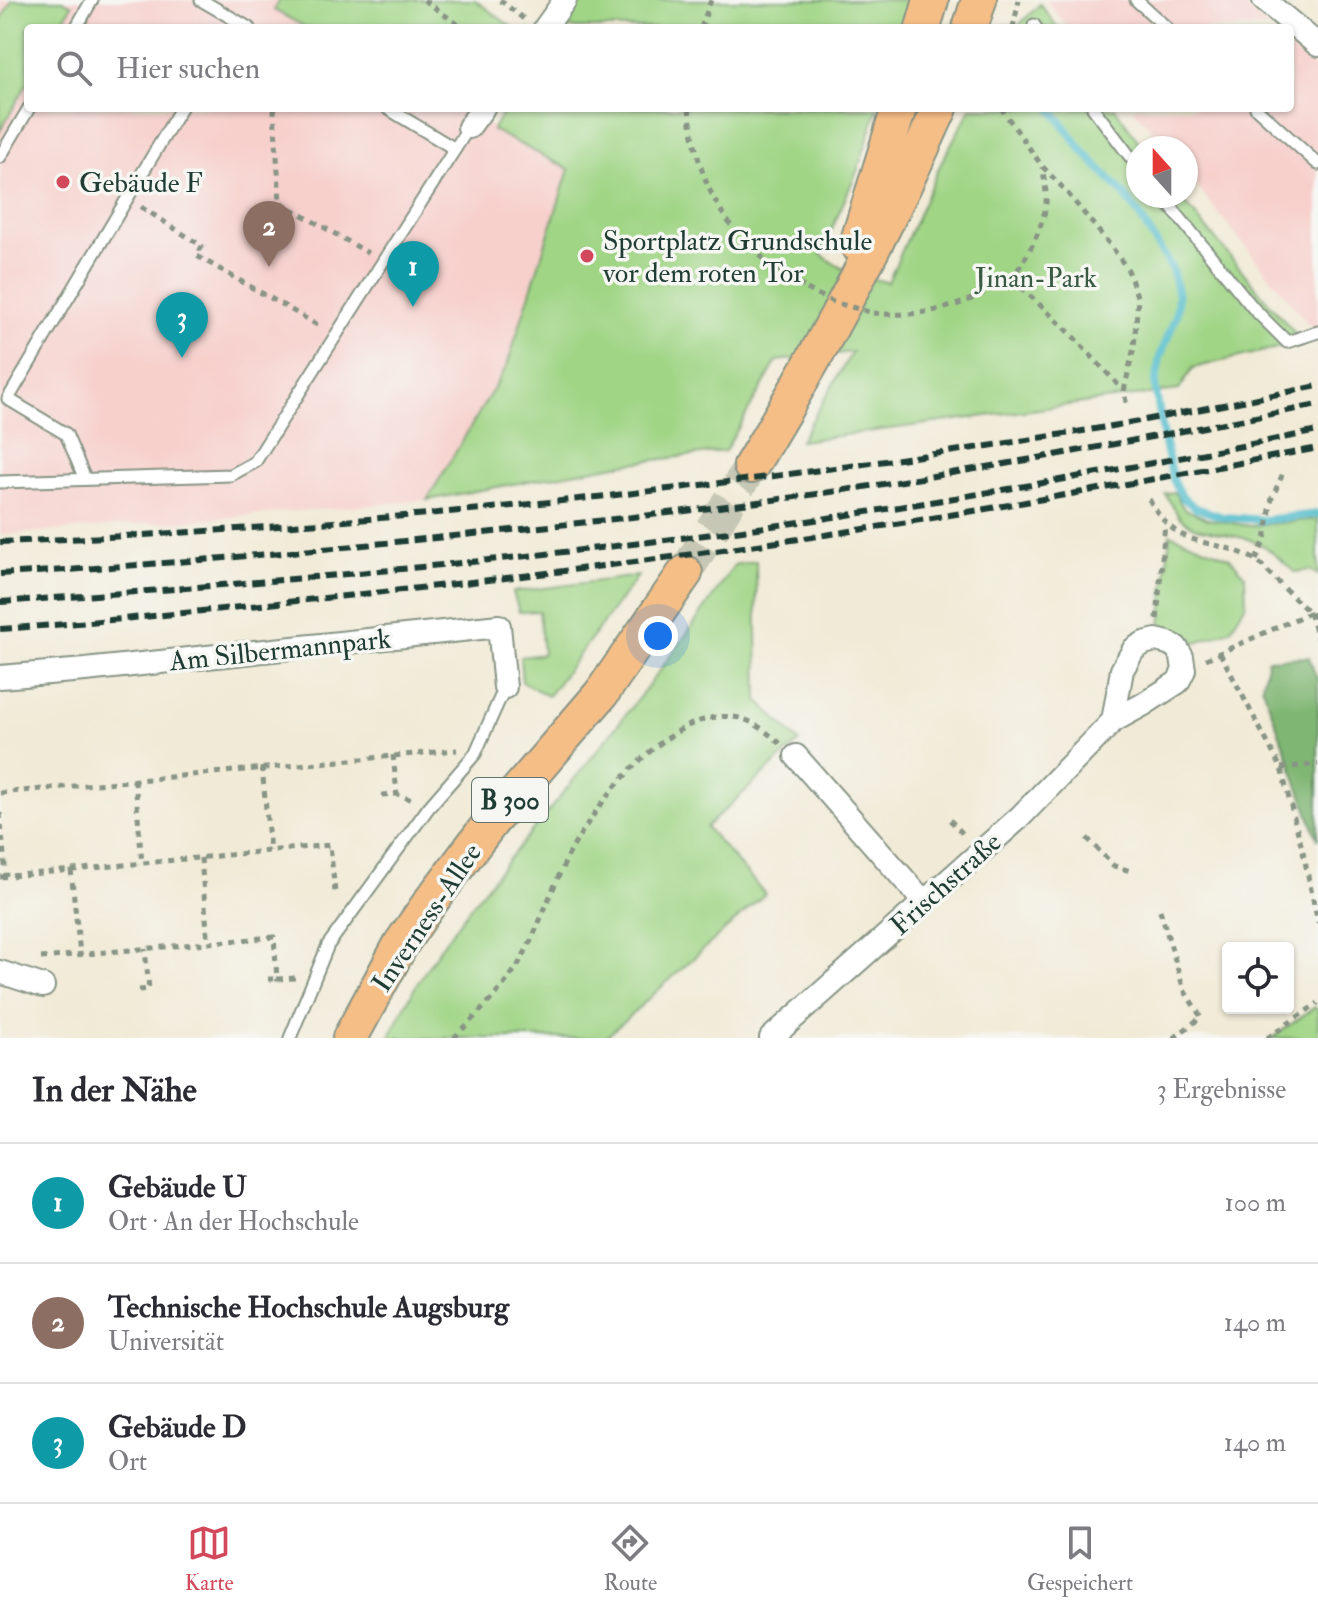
<!DOCTYPE html>
<html lang="de">
<meta charset="utf-8">
<style>
:root{--surface:#fff;--page:#f2f2f3;--text:#2b2b33;--muted:#7c7c81;--line:#e1e1e2;--accent:#d1495b}
body{margin:0;font-family:"IM FELL Double Pica",serif;background:var(--page);color:var(--text)}
.controls{position:absolute;right:24px;bottom:24px;display:grid;overflow:hidden;border-radius:8px;box-shadow:0 2px 6px #0004}
.controls button{width:72px;height:72px;display:grid;place-items:center;padding:0;border:0;border-bottom:2px solid var(--line);background:var(--surface);color:var(--text);font:40px sans-serif}
.compass{position:absolute;left:1126px;top:136px;width:72px;height:72px;border-radius:50%;background:var(--surface);box-shadow:0 2px 6px #0004;rotate:339deg}
.you{position:absolute;left:658px;top:636px;width:28px;height:28px;margin:-20px;border:6px solid #fff;border-radius:50%;background:#1a73e8;box-shadow:0 0 0 12px #1a73e833}
.badge{display:grid;place-items:center;width:52px;height:52px;border-radius:50%;background:var(--accent);color:#fff;font-size:26px;font-weight:700}
.pin{position:absolute;translate:-50% -66px;filter:drop-shadow(0 2px 4px #0008)}
.pin::after{content:'';position:absolute;top:42px;width:28px;height:24px;background:inherit;clip-path:polygon(0 0,100% 0,50% 100%)}
.list{margin:0;padding:0;list-style:none}
h2{display:flex;justify-content:space-between;align-items:center;height:104px;margin:0;padding:0 32px;font-size:34px}
h2 small{font-size:26px;font-weight:400;color:var(--muted)}
.list li{display:grid;grid-template-columns:52px 1fr auto;gap:24px;align-items:center;box-sizing:border-box;height:120px;padding:0 32px;border-top:2px solid var(--line)}
.list b{display:block;font-size:30px;white-space:nowrap}
.list p{margin:0;font-size:26px;white-space:nowrap;color:var(--muted)}
.list em{font-size:26px;font-style:normal;color:var(--muted)}
.icon{flex:none;width:44px;height:44px;fill:none;stroke:currentColor;stroke-width:2;stroke-linecap:round;stroke-linejoin:round}
.map{position:relative;flex:none;width:1318px;height:1038px;overflow:hidden}
.search{position:absolute;background:var(--surface);box-shadow:0 2px 6px #0004;left:24px;right:24px;top:24px;height:88px;display:flex;align-items:center;gap:20px;box-sizing:border-box;padding:0 28px;border-radius:8px;color:var(--muted);font-size:30px}
.sheet{height:464px;background:var(--surface)}
nav{display:flex;justify-content:space-around;align-items:center;box-sizing:border-box;height:112px;border-top:2px solid var(--line);background:var(--surface);font-size:22px;color:var(--muted)}
nav a{display:grid;justify-items:center;gap:4px}
nav .on{color:var(--accent)}
.map>svg:first-child{display:block}
</style>
<div class="map">
<svg width="1318" height="1038" viewBox="0 0 1318 1038">
<rect width="100%" height="100%" fill="#f6f6f2"/>
<filter id="ink" filterUnits="userSpaceOnUse"><feTurbulence type="fractalNoise" baseFrequency=".0125" numOctaves="2"/><feDisplacementMap in="SourceGraphic" scale="16" xChannelSelector="R" yChannelSelector="G"/><feConvolveMatrix kernelMatrix="1 2 1 2 8 2 1 2 1" color-interpolation-filters="sRGB"/></filter>
<filter id="wash" filterUnits="userSpaceOnUse"><feTurbulence type="fractalNoise" baseFrequency=".006" numOctaves="4" result="noise"/><feDisplacementMap in="SourceGraphic" scale="32" xChannelSelector="R" yChannelSelector="G"/><feGaussianBlur stdDeviation="1.8" result="paint"/><feColorMatrix in="noise" values="0 0 0 0 0 0 0 0 0 0 0 0 0 0 0 0 0 1.4 0 .05"/><feComposite in="paint" operator="in"/></filter>
<g filter="url(#wash)">
<rect width="100%" height="100%" fill="#f1ead6"/>
<!-- built -->
<g fill="#f7d0cc">
<path d="M0 0H279L275 10 308 28H28V108H457L569 168 507 366 427 500 184 521 0 535Z"/>
<path d="M1046 0H1238L1269 28H1068Z"/>
<path d="M1290 47 1318 72V336L1186 173V148H1166L1133 108H1290Z"/>
</g>
<!-- green -->
<g fill="#a0d586" stroke="#60895d" stroke-width="2">
<path d="M12 0H63L72 5 59 28H28V82L0 131V22Z"/>
<path d="M279 0H475L513 28H307L274 10Z"/>
<path d="M578 0H913L904 28H560Z"/>
<path d="M1040 4 1058 28H1016Z"/>
<path d="M506 108H878L858 169 821 254C840 271 864 278 888 282L942 161 971 108H1115L1143 148H1138V196H1179L1302 342 1193 368 1179 390 800 441 852 352 777 361 725 451 616 465 427 500 507 366 569 169 492 130Z"/>
<path d="M1174 492 1184 509 1208 519 1250 526 1318 519V575L1310 570 1295 572 1266 547 1248 539 1196 528 1180 518 1165 494Z"/>
<path d="M1170 534 1229 557 1245 575 1246 604 1230 630 1197 642 1161 627Z"/>
<path d="M756 561 758 700 799 742 706 827 765 894 605 1038H389C398 1020 407 1001 417 984 456 919 507 862 554 804 617 726 680 649 734 565Z"/>
<path d="M638 576 548 696 522 682 520 657 543 654 539 611 519 612 513 592Z"/>
<path d="M1315 1007 1318 1011V1038H1272Z"/>
</g>
<!-- forest -->
<path fill="#80b673" stroke="#507a54" stroke-width="2" d="M1309 657 1316 677 1318 678V840L1262 685 1268 659Z"/>
<g fill="none" stroke-linecap="round" stroke-linejoin="round">
<!-- stream -->
<path stroke="#52becd" stroke-width="8" d="M1051 108 1082 150 1122 192 1138 213 1172 269 1178 296 1176 316 1160 357 1155 386 1164 439 1173 479 1182 497 1196 508 1223 517 1264 520 1318 514"/>
</g>
</g>
<g filter="url(#ink)">
<g fill="none" stroke-linecap="round" stroke-linejoin="round">
<!-- primary-tunnel -->
<path stroke="#c7c7b6" stroke-width="34" stroke-dasharray="34 17" stroke-linecap="butt" d="M685 573 751 466"/>
<defs>
<g id="lane">
<path d="M201 0 249 28"/>
<path d="M1136 0 1167 28"/>
<path d="M1034 25 1036 28"/>
<path d="M76 28 92 0"/>
<path d="M387 108 455 149"/>
<path d="M1093 108 1138 167"/>
<path d="M1256 108 1318 164"/>
<path d="M0 157 29 108"/>
<path d="M1162 196 1254 309 1287 342 1318 332"/>
<path d="M85 479 66 434 8 399 181 108"/>
<path d="M0 482 231 475 255 462 469 127"/>
<path d="M290 1038 328 945 429 807 475 754 505 687"/>
</g>
<g id="street">
<path d="M1264 0 1318 45"/>
<path d="M545 28 565 0"/>
<path d="M469 127 483 108"/>
<path d="M0 677 85 670 499 626 505 687"/>
<path d="M796 756 924 902"/>
<path d="M0 972 43 986"/>
<path d="M771 1038 1020 817 1113 721 1144 704 1178 682 1184 670 1182 657 1176 647 1168 643 1156 640 1144 643 1134 649 1122 670 1113 721"/>
</g>
<g id="primary">
<path d="M923 28 931 0"/>
<path d="M970 28 979 0"/>
<path d="M857 244 899 108"/>
<path d="M751 466C821 351 885 231 940 108"/>
<path d="M350 1038 401 944 431 901 491 822 601 694 685 573"/>
</g>
</defs>
<!-- lane casing -->
<use href="#lane" stroke="#889485" stroke-width="15"/>
<!-- street casing -->
<use href="#street" stroke="#889485" stroke-width="26"/>
<!-- primary casing -->
<use href="#primary" stroke="#889485" stroke-width="38"/>
<!-- path -->
<g stroke="#889485" stroke-width="5" stroke-dasharray="6 6" stroke-linecap="butt">
<path d="M424 0 463 28"/>
<path d="M500 0 525 20"/>
<path d="M701 28 711 0"/>
<path d="M1013 28 1019 0"/>
<path d="M275 108 274 111 280 202 368 253"/>
<path d="M689 108C699 196 731 243 807 289"/>
<path d="M1001 108 1042 166 1064 189 1111 246 1128 270 1138 299 1134 347 1124 391 1127 407"/>
<path d="M141 207 202 246 197 256 321 327"/>
<path d="M1012 279 1067 330 1123 390"/>
<path d="M873 313C915 318 956 309 992 289 999 286 1008 282 1013 276 1027 259 1044 225 1046 204 1047 192 1044 178 1042 167"/>
<path d="M1149 499C1178 553 1210 535 1254 559 1261 563 1266 571 1272 576 1287 591 1302 606 1318 620"/>
<path d="M1256 560 1265 540 1272 498 1283 473"/>
<path d="M1309 613 1318 640"/>
<path d="M1157 619 1165 523"/>
<path d="M1220 653 1281 768 1303 852 1318 923"/>
<path d="M1206 659 1318 609"/>
<path d="M393 755 397 794 412 800"/>
<path d="M262 767 270 851"/>
<path d="M1281 768 1318 764"/>
<path d="M135 780 142 864"/>
<path d="M0 793 457 750"/>
<path d="M382 795 397 794"/>
<path d="M0 813 6 876"/>
<path d="M950 820 966 837"/>
<path d="M1087 838 1114 866 1134 872"/>
<path d="M201 858 208 942"/>
<path d="M71 870 80 954"/>
<path d="M0 877 330 845 335 892"/>
<path d="M1160 910 1184 990 1201 1017 1174 1038"/>
<path d="M41 958 274 937 277 979 296 978"/>
<path d="M268 979H277"/>
<path d="M139 990 149 989 145 949"/>
<path d="M454 1038C476 1015 501 992 518 965 540 928 551 887 572 849 599 799 679 696 746 720 759 725 770 735 781 744"/>
<path d="M1267 1038 1318 1003"/>
</g>
<!-- lane -->
<use href="#lane" stroke="#fff" stroke-width="11"/>
<!-- street -->
<use href="#street" stroke="#fff" stroke-width="22"/>
<!-- primary -->
<use href="#primary" stroke="#f6be87" stroke-width="34"/>
<!-- rail -->
<g stroke="#1f3d34" stroke-width="6" stroke-dasharray="12 6" stroke-linecap="butt">
<path d="M0 542C365 527 728 489 1089 430 1165 417 1242 401 1318 386"/>
<path d="M0 574C165 565 329 549 493 532 617 519 741 506 864 487 1016 464 1167 434 1318 405"/>
<path d="M0 602C253 584 507 562 758 528 946 502 1132 468 1318 431"/>
<path d="M0 629C102 622 204 611 306 600 493 581 678 558 864 529 1016 505 1167 477 1318 448"/>
</g>
<!-- path-bridge -->
<path stroke="#889485" stroke-width="5" stroke-dasharray="6 6" stroke-linecap="butt" d="M807 289 833 302 873 313"/>
</g>
</g>
<!-- markers -->
<g fill="#d1495b" stroke="#f6f6f2" stroke-width="3">
<circle cx="63" cy="182" r="8"/>
<circle cx="587" cy="256" r="8"/>
</g>
<g text-anchor="middle" stroke-width="7" stroke-linejoin="round" paint-order="stroke">
<!-- shield labels -->
<rect fill="#f6f6f2" stroke="#60746d" stroke-width="2" x="472" y="778" width="76" height="44" rx="6"/>
<g font-size="26" font-weight="bold" fill="#1f3d34">
<text x="510" y="809">B 300</text>
</g>
<!-- poi labels -->
<g font-size="28" fill="#1f3d34" stroke="#f6f6f2" text-anchor="start">
<text x="79" y="192">Gebäude F</text>
<text x="603" y="250">Sportplatz Grundschule<tspan x="603" dy="32">vor dem roten Tor</tspan></text>
</g>
<!-- park labels -->
<g font-size="28" fill="#395b44" stroke="#f6f6f2">
<text x="1036" y="287">Jinan-Park</text>
</g>
<!-- street labels -->
<g font-size="28" fill="#1f3d34" stroke="#f6f6f2">
<text transform="translate(280 649) rotate(-6)" y="10">Am Silbermannpark</text>
<text transform="translate(945 883) rotate(-42)" y="10">Frischstraße</text>
<text transform="translate(426 917) rotate(-56)" y="10">Inverness-Allee</text>
</g>
</g>
</svg>
<div class="controls">
<button><svg class="icon" aria-label="locate" viewBox="0 0 24 24"><circle cx="12" cy="12" r="6"/><path d="M12 2v4M12 18v4M2 12h4M18 12h4"/></svg></button>
</div>
<svg class="compass" viewBox="-18 -18 36 36"><path d="M0-13l5 13h-10z" fill="#e53935"/><path d="M0 13l5-13h-10z" fill="#7c7c81"/></svg>
<div class="you"></div>
<div class="pin badge" style="left:413px;top:307px;background:#0f9aa8">1</div>
<div class="pin badge" style="left:269px;top:267px;background:#8d6e63">2</div>
<div class="pin badge" style="left:182px;top:358px;background:#0f9aa8">3</div>
<div class="search"><svg class="icon" aria-label="search" viewBox="0 0 24 24"><circle cx="10" cy="10" r="6"/><path d="M15 15l6 6"/></svg>Hier suchen</div>
</div>
<section class="sheet">
<h2>In der Nähe<small>3 Ergebnisse</small></h2>
<ul class="list">
<li><span class="badge" style="background:#0f9aa8">1</span><div><b>Gebäude U</b><p>Ort · An der Hochschule</p></div><em>100 m</em></li>
<li><span class="badge" style="background:#8d6e63">2</span><div><b>Technische Hochschule Augsburg</b><p>Universität</p></div><em>140 m</em></li>
<li><span class="badge" style="background:#0f9aa8">3</span><div><b>Gebäude D</b><p>Ort</p></div><em>140 m</em></li>
</ul>
</section>
<nav>
<a class="on"><svg class="icon" aria-label="map" viewBox="0 0 24 24"><path d="M3 6l6-2 6 2 6-2v14l-6 2-6-2-6 2zM9 4v14M15 6v14"/></svg>Karte</a>
<a><svg class="icon" aria-label="directions" viewBox="0 0 24 24"><path d="M12 3l9 9-9 9-9-9zM9 14v-3h6M13 9l2 2-2 2"/></svg>Route</a>
<a><svg class="icon" aria-label="saved" viewBox="0 0 24 24"><path d="M7 4h10v16l-5-4-5 4z"/></svg>Gespeichert</a>
</nav>
